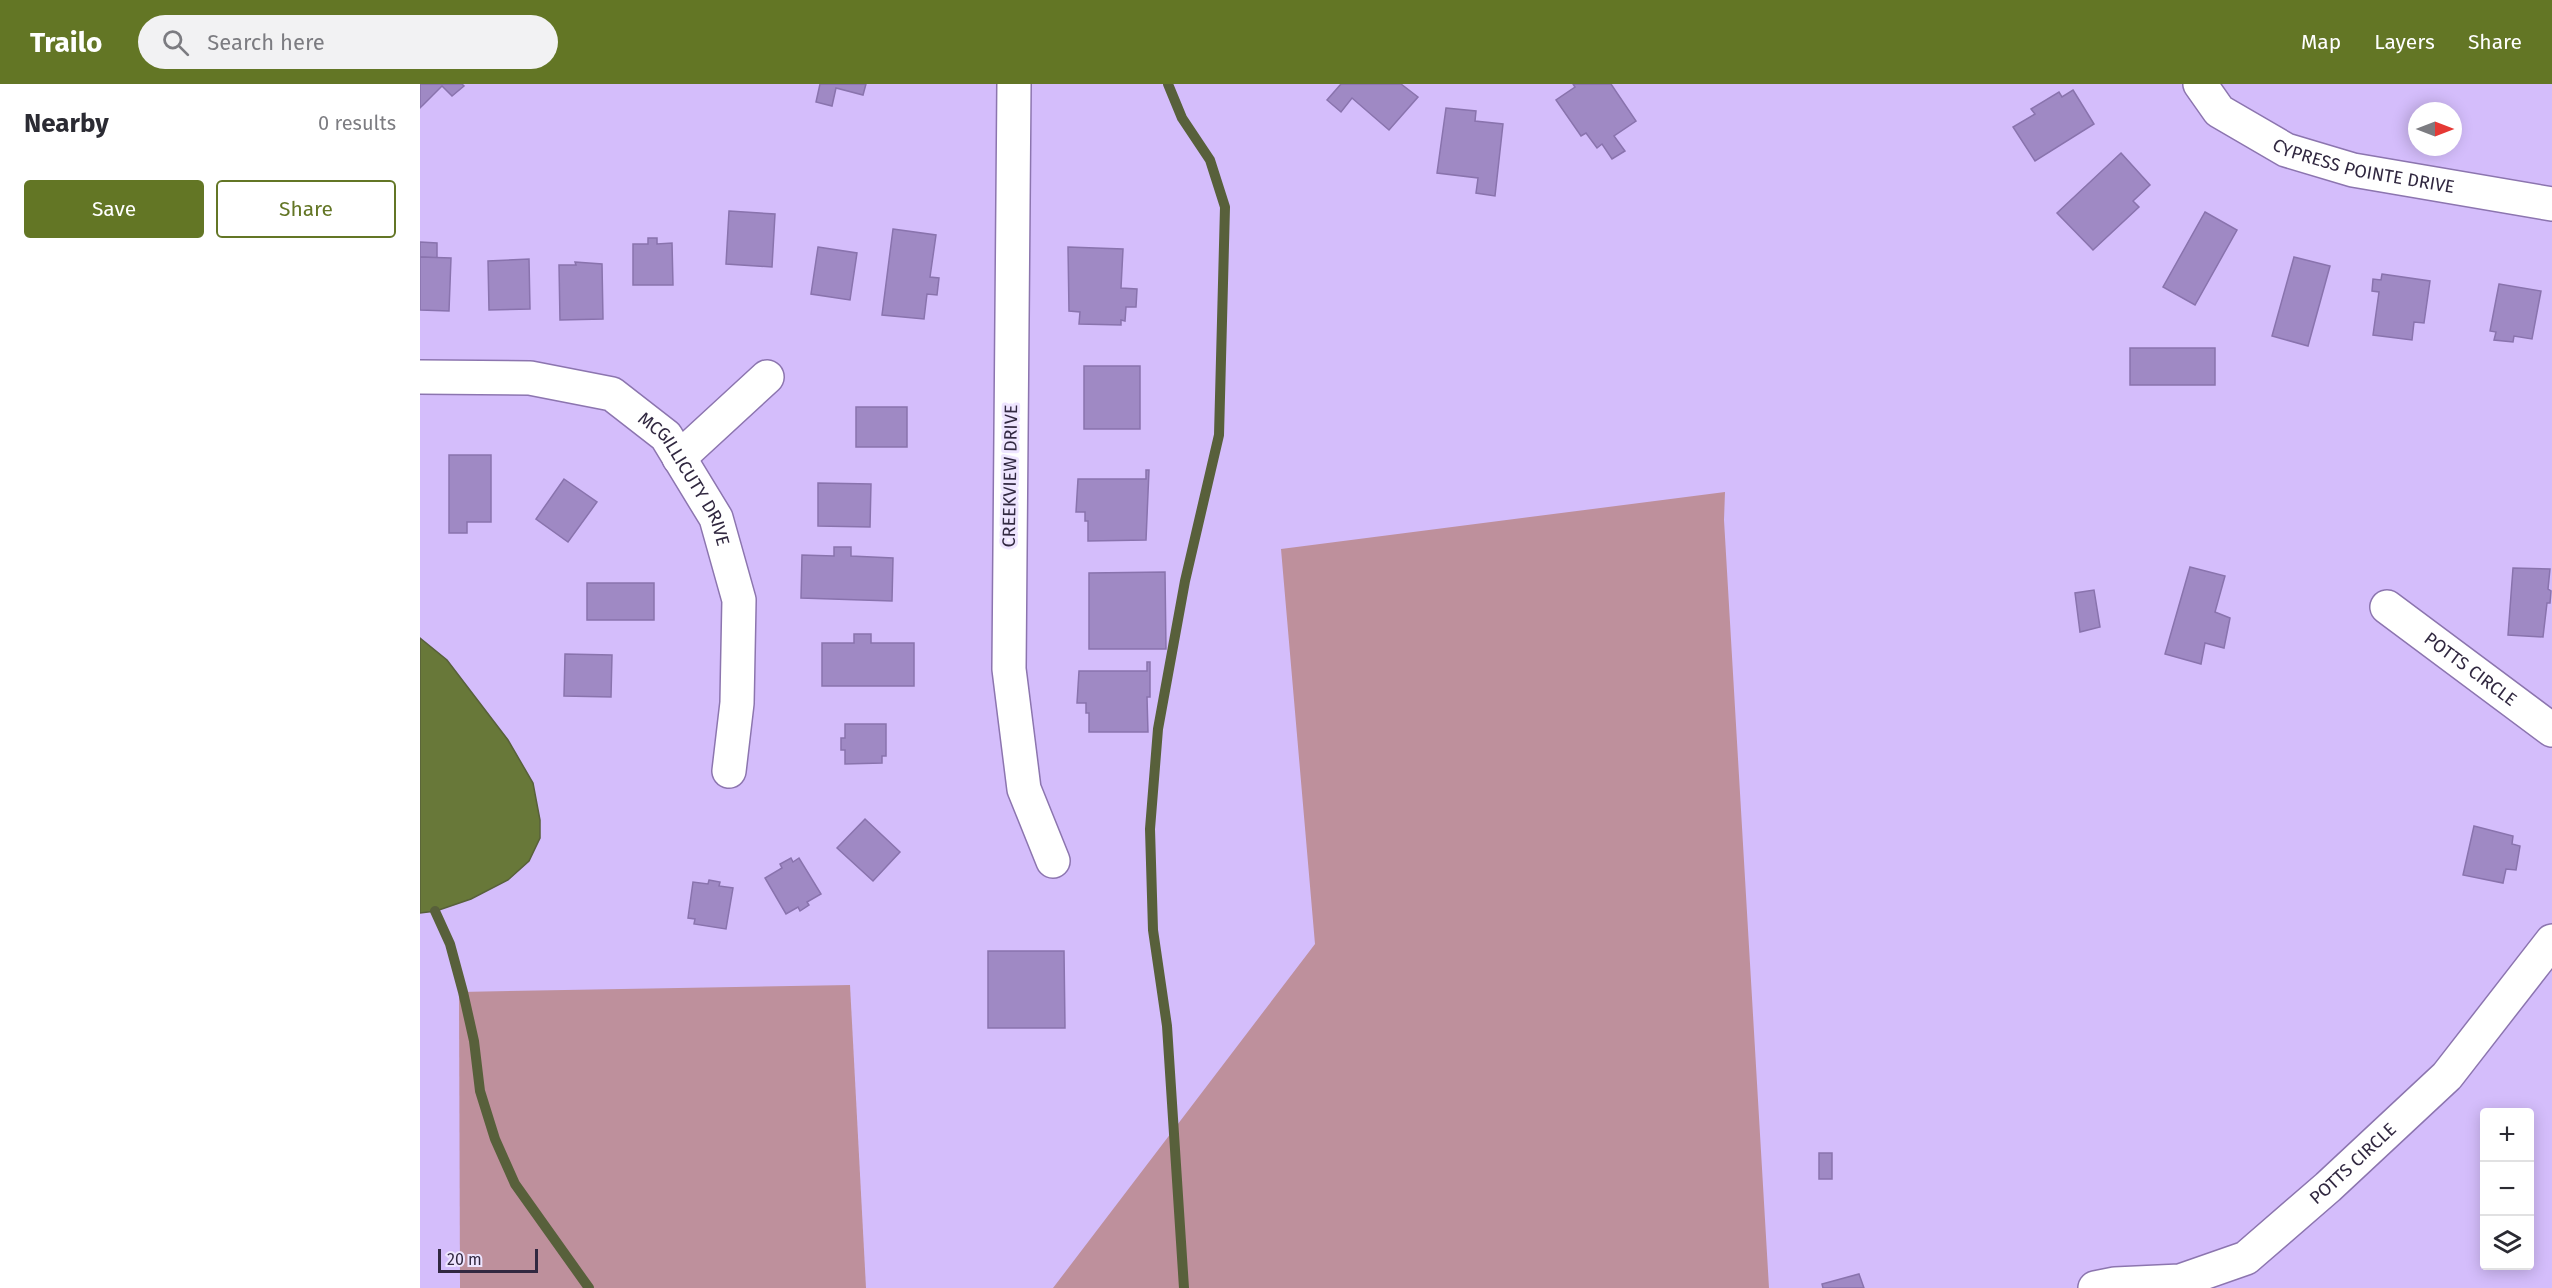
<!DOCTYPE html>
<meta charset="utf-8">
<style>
:root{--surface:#fff;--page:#f2f2f3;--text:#2b2b33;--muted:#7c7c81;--line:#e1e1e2;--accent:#637625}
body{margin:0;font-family:"Fira Sans",sans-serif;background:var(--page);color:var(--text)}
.controls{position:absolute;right:18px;bottom:18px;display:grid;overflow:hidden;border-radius:6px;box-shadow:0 3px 15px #0003}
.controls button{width:54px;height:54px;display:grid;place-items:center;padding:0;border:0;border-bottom:2px solid var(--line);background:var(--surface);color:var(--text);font:30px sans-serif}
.compass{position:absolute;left:1988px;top:18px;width:54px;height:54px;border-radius:50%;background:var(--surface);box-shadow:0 3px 15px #0003;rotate:90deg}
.scale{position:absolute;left:18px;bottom:15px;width:100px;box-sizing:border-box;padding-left:6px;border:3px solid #312840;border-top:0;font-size:16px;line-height:21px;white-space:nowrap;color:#312840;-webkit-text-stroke:4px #eee5ff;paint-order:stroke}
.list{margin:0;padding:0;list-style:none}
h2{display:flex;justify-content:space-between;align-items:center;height:78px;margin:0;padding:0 24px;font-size:26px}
h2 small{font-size:20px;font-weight:400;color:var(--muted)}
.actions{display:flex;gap:12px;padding:18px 24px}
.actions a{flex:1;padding:14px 0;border:2px solid var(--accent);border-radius:6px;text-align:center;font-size:21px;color:var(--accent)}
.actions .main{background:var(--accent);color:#fff}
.icon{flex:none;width:33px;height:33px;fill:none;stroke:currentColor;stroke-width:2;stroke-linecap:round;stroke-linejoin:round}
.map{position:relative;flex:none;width:2132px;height:1204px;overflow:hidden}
header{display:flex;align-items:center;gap:36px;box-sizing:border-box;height:84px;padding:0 30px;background:var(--accent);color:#fff}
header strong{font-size:28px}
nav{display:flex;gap:33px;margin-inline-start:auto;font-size:21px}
.search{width:420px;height:54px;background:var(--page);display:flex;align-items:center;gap:15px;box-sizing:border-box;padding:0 21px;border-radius:33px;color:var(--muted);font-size:22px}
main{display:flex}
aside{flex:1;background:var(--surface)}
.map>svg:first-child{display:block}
</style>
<header>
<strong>Trailo</strong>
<div class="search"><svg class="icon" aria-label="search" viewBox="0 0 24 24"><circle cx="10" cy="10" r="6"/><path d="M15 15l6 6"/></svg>Search here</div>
<nav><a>Map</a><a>Layers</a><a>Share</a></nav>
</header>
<main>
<aside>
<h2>Nearby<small>0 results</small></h2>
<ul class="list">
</ul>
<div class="actions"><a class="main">Save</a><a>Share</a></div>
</aside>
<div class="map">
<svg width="2132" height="1204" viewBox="0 0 2132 1204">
<rect width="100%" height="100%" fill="#d4bdfb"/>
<!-- green -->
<g fill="#be909c">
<path d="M1305 408 1304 436 1349 1204H633L895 860 861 465Z"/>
<path d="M430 901 446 1204H40L39 908Z"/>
</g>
<!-- water -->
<path fill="#687839" stroke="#58603b" stroke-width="1.5" d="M0 554 27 576 88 656 113 699 120 736V754L109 777 88 796 51 815 16 827 0 829Z"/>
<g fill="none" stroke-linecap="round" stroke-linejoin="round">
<!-- stream -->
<g stroke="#58603b" stroke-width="10">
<path d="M748 0 762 34 790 76 805 123 799 351 765 497 738 645 730 745 733 846 747 942 764 1204"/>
<path d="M15 827 30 860 43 908 54 957 60 1007 75 1055 95 1100 169 1204"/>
</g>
</g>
<!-- building -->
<g fill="#9f89c4" stroke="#8973ad" stroke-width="1.5">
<path d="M0 0H42L44 2 32 12 22 2 0 24Z"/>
<path d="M400 0H446L443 11 416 4 412 22 396 18Z"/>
<path d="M921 0H981L998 13 969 46 932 14 921 28 907 16Z"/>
<path d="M1153 0H1191L1216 37 1194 52 1205 67 1192 75 1182 60 1177 64 1166 49 1161 52 1136 16 1155 3Z"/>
<path d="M1653 6 1674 40 1615 77 1593 43 1615 30 1611 25 1639 8 1642 13Z"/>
<path d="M1026 24 1056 27 1055 37 1083 40 1075 112 1056 109 1058 94 1017 89Z"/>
<path d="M1701 69 1730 101 1713 117 1719 123 1673 166 1637 129Z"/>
<path d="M309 127 355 130 352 183 306 180Z"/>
<path d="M1785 128 1817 146 1775 221 1743 203Z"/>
<path d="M473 145 516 151 510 193 519 194 517 211 507 210 504 235 462 231Z"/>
<path d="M228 154H237V160L252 159 253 201H213V160H228Z"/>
<path d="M0 158 17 159V174L0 173Z"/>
<path d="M398 163 437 169 430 216 391 210Z"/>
<path d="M648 163 703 165 701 204 717 205 716 223H706L705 237 701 236V241L659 240 660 228 649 227Z"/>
<path d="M0 173 31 174 29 227 0 226Z"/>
<path d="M1874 173 1910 182 1888 262 1852 252Z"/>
<path d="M109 175 110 225 69 226 68 177Z"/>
<path d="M155 178 182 180 183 235 140 236 139 181H156Z"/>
<path d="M1962 190 2010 197 2004 239 1994 238 1992 256 1953 251 1959 208 1952 207 1953 195 1961 196Z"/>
<path d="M2079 200 2121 207 2112 255 2094 252 2093 258 2074 256 2076 248 2070 247Z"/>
<rect x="1710" y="264" width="85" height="37"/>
<rect x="664" y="282" width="56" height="63"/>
<rect x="436" y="323" width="51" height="40"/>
<path d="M29 371H71V438H47V449H29Z"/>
<path d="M726 386H729L726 456 668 457V437H665V428H656L658 395H726Z"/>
<path d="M144 395 177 418 148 458 116 435Z"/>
<path d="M398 399 451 400 450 443 398 442Z"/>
<path d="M414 463H431V472L473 474 472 517 381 514 382 471 414 472Z"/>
<path d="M1770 483 1805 492 1795 528 1810 534 1804 564 1785 559 1781 580 1745 570Z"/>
<path d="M2093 484 2130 485 2128 505 2131 507 2130 519H2127L2123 553 2088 551Z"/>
<path d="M745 488 746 565H669V489Z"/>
<rect x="167" y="499" width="67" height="37"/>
<path d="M1674 506 1680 543 1660 548 1655 509Z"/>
<path d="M434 550H451V559H494V602H402V559H434Z"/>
<path d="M145 570 192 571 191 613 144 612Z"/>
<path d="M727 578H730V613H727L728 648H669V629H666V619H657L659 587H727Z"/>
<path d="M425 640H466V672H462V679L425 680V666H421V654H425Z"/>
<path d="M445 735 480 768 453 797 417 764Z"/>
<path d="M2054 742 2093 752 2092 760 2100 762 2096 786 2086 785 2083 799 2043 791Z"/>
<path d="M371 774 373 778 379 774 401 810 387 818 389 821 380 827 378 823 366 830 345 794 362 784 360 780Z"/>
<path d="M289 796 300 798 299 802 313 804 306 845 274 840 275 835 268 834 273 798 288 800Z"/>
<path d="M568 867H644L645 944H568Z"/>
<rect x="1399" y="1069" width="13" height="26"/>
<path d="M1439 1190 1444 1204H1403L1402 1200Z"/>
</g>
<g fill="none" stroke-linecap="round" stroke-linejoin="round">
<defs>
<g id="minor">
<path d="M594 0 589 585 604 705 633 777"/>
<path id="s1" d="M1780 0 1799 27 1866 66 1933 86 2132 120"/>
<path id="s2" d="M0 293 110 294 192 310 246 352 296 434 319 516 317 619 309 687"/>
<path d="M259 374 347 293"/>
<path id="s3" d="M1967 523 2132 646"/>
<path id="s4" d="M1675 1204 1695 1200 1760 1197 1826 1174 1908 1103 2027 992 2132 857"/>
</g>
</defs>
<!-- minor casing -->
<use href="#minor" stroke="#8c75af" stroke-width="36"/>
<!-- minor -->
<use href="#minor" stroke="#fff" stroke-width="33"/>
</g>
<g text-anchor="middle" stroke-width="6" stroke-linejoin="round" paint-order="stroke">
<!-- street labels -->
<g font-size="18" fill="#312840" stroke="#eee5ff">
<text dy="6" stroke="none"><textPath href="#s1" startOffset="190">CYPRESS POINTE DRIVE</textPath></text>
<text transform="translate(590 392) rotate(-89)" y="6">CREEKVIEW DRIVE</text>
<text dy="6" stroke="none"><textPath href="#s2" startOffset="308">MCGILLICUTY DRIVE</textPath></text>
<text dy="6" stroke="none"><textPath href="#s3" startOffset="104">POTTS CIRCLE</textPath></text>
<text dy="6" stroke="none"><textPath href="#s4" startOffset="298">POTTS CIRCLE</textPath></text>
</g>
</g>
</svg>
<div class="controls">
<button>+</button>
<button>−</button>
<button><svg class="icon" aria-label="layers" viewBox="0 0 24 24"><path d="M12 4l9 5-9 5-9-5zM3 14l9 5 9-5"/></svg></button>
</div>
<svg class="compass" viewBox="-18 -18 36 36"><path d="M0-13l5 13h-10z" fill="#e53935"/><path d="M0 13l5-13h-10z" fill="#7c7c81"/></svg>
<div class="scale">20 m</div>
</div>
</main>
